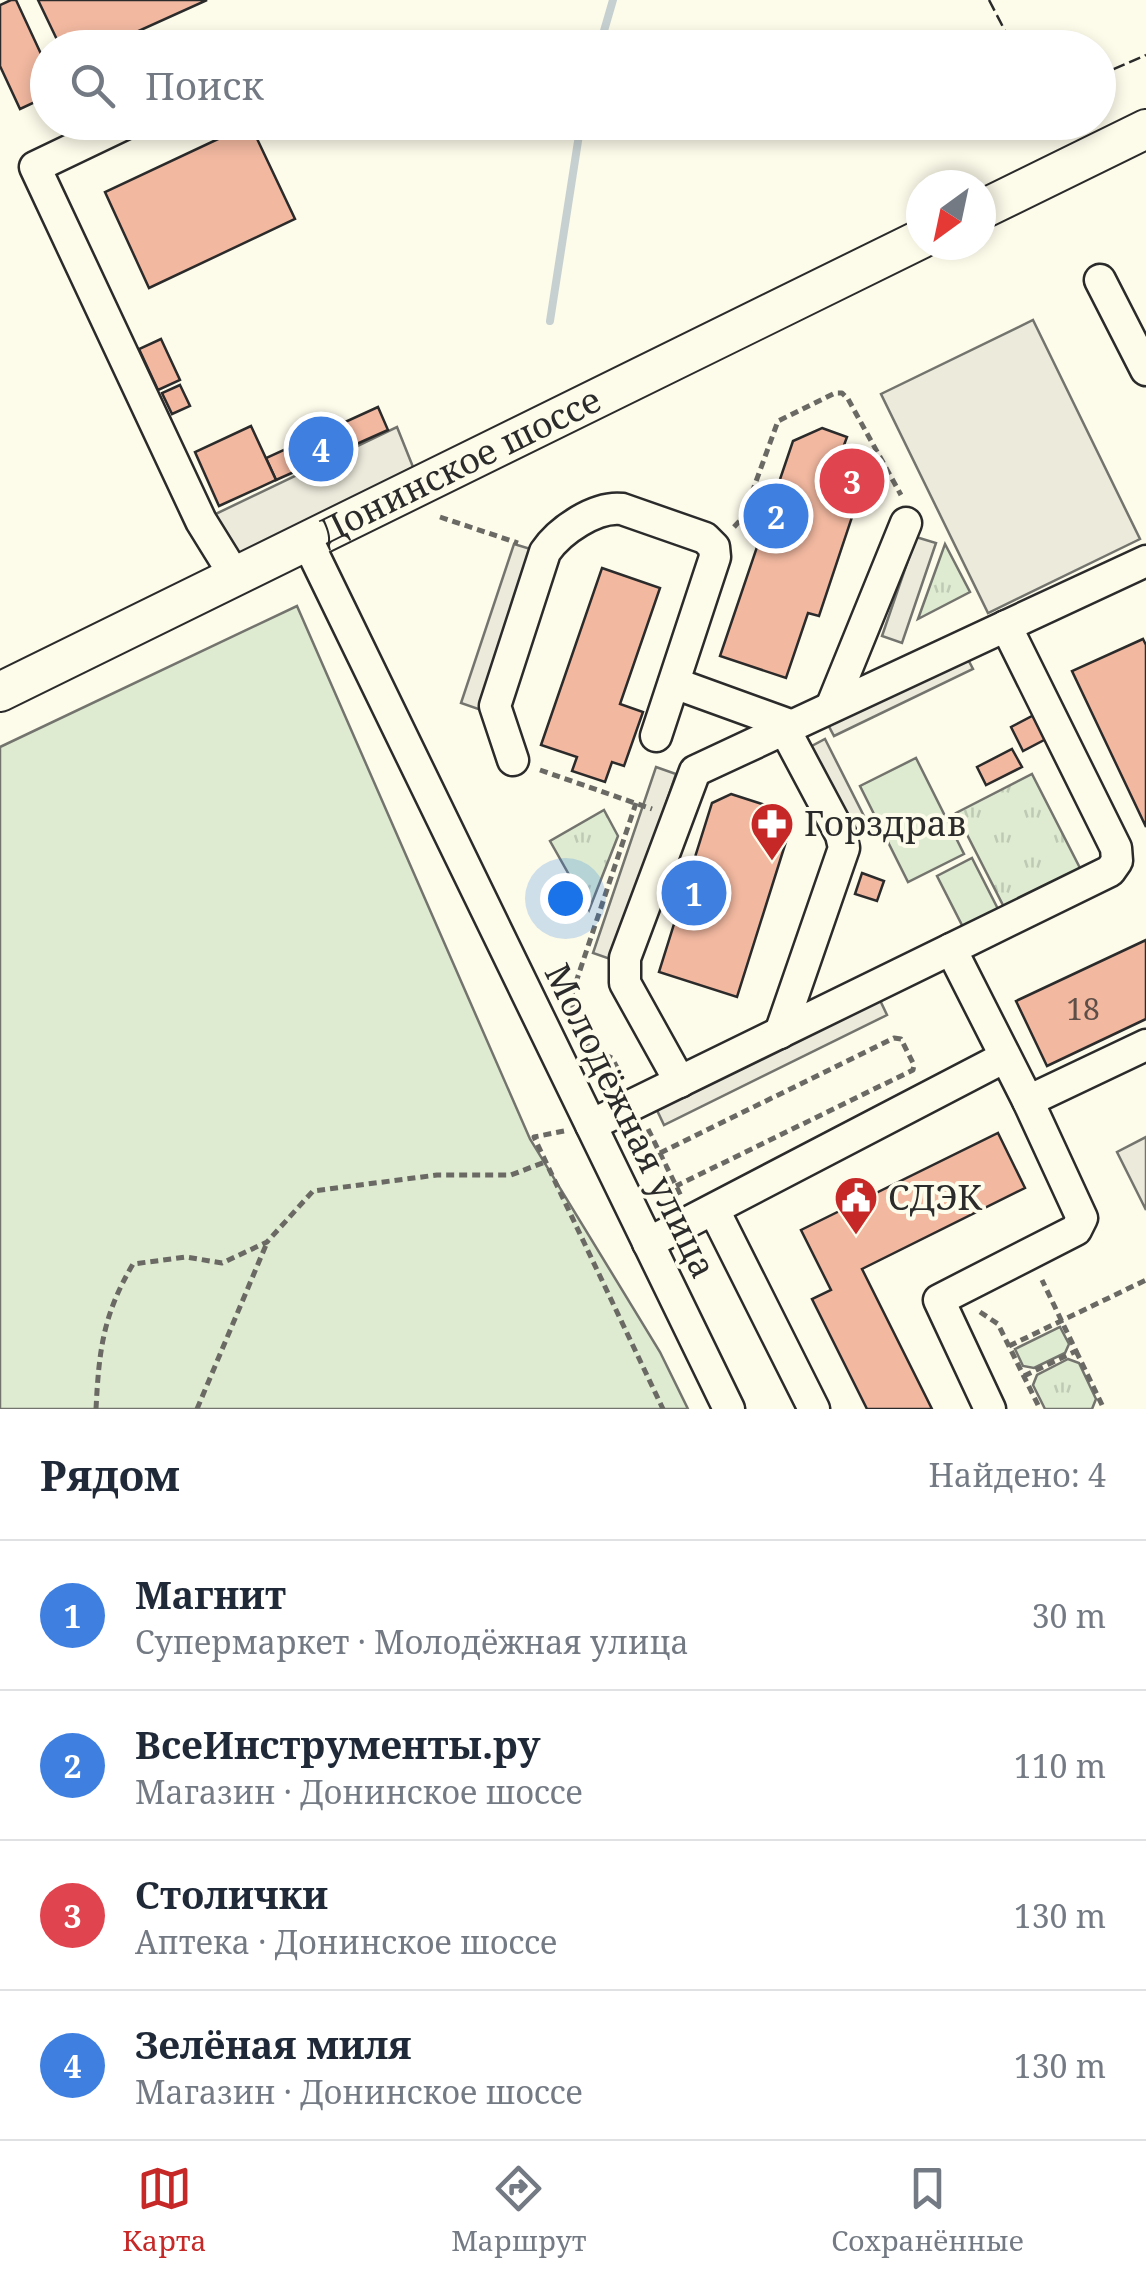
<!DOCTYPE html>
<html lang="ru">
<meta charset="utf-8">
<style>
:root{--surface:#fff;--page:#f6f6f7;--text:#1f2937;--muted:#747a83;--line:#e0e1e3;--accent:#c62828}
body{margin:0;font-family:"Noto Serif",serif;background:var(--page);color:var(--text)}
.compass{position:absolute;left:906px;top:170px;width:90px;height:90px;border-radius:50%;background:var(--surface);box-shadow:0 5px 15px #0003;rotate:213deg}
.you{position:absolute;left:565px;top:898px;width:35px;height:35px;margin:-25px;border:8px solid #fff;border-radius:50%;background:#1a73e8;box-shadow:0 0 0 15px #1a73e833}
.badge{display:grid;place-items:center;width:65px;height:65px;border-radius:50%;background:var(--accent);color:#fff;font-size:32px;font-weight:700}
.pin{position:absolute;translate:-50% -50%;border:5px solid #fff;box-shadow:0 2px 10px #0006}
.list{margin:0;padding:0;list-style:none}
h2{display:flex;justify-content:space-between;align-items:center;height:130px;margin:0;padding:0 40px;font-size:42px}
h2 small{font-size:32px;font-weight:400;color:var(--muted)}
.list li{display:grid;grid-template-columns:65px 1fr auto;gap:30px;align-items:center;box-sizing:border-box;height:150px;padding:0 40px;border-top:2px solid var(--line)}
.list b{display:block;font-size:38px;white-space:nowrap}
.list p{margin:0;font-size:32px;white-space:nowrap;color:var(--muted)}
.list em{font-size:32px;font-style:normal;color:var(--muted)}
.icon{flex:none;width:55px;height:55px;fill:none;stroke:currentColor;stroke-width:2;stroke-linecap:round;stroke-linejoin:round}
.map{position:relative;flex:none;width:1146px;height:1409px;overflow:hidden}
.search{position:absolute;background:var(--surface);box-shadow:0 5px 15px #0003;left:30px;right:30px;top:30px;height:110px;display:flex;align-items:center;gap:25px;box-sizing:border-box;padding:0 35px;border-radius:55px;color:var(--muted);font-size:38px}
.sheet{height:730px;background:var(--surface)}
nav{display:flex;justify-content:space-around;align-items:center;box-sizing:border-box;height:140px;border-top:2px solid var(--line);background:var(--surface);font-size:28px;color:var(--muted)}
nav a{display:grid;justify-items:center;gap:5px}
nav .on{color:var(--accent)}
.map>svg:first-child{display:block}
</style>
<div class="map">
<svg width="1146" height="1409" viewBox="0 0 1146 1409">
<defs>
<pattern id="park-tufts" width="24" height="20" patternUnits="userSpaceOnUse" patternTransform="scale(2.5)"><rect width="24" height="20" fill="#deebd1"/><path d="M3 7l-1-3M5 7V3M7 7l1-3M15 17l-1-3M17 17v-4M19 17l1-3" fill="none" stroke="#bfcab4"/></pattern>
</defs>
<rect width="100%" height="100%" fill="#fdfbea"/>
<!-- grass -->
<g fill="#deebd1" stroke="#74746e" stroke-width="2.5">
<path d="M297 606 530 1139 660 1352 688 1409H0V747Z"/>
<path d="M916 758 964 854 908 882 860 786Z"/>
<path d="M972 858 999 911 964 929 937 876Z"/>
<path d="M1060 1327 1069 1344 1065 1353 1034 1368 1023 1366 1015 1349Z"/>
</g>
<!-- park -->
<g fill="url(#park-tufts)" stroke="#74746e" stroke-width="2.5">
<path d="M945 544 970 592 918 619Z"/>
<path d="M1032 774 1081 870 1005 909 956 813Z"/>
<path d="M604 810 618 836 589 910 550 841Z"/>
<path d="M1068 1359 1079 1363 1096 1399 1092 1409H1045L1033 1385 1037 1375Z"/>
</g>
<!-- parking -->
<g fill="#eceadb" stroke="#74746e" stroke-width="2.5">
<path d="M1033 320 1140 539 988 613 881 394Z"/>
<path d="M397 427 413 467 217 569 201 521Z"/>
<path d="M916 537 936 543 902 643 882 636Z"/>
<path d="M514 544 534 550 481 710 461 703Z"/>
<path d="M963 650 973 669 834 736 824 717Z"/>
<path d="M825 739 871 830 854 839 808 748Z"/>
<path d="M656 767 676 774 613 960 593 953Z"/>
<path d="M878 996 887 1015 664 1125 655 1106Z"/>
<path d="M1146 1137V1210L1117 1152Z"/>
</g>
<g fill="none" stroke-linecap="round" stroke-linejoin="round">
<!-- stream -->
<g stroke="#c7d0d0" stroke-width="8">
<path d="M599 48 613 0"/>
<path d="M550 321 581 122"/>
</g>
</g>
<!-- building -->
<g fill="#f2b8a0" stroke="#2b2b2b" stroke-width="2.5">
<path d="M11 0H16L48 69V96L20 109 0 66V5Z"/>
<path d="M38 0H207L101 48H61Z"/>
<path d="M250 124 295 219 149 288 105 192Z"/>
<path d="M161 339 180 380 158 390 139 349Z"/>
<path d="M180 385 190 406 172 414 162 393Z"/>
<path d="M378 407 388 430 276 480 266 458Z"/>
<path d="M251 426 276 480 219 506 195 452Z"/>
<path d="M822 428 847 437 840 456 869 466 819 616 808 613 786 678 720 656 793 441Z"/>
<path d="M602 568 660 588 620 704 643 712 624 766 612 762 605 782 572 771 577 757 541 745Z"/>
<path d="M1143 639 1146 645V827L1072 671Z"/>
<path d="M1034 715 1046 739 1023 751 1011 727Z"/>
<path d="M1012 749 1022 767 986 785 977 767Z"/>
<path d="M731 794 765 805 760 820 790 829 737 997 659 972 712 803Z"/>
<path d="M862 873 884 881 877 901 855 894Z"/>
<path d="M1146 940V1019L1047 1066 1016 1001Z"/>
<path d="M998 1133 1025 1188 862 1269 932 1409H867L812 1299 831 1290 801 1230Z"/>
</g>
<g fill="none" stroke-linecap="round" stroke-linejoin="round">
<defs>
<g id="minor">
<path d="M129 122 35 167 201 521 235 576"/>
<path d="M1100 280 1146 370"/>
<path d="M307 541 729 1409"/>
<path d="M674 683 790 725"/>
<path d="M832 705 906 523"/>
<path d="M513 760 495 706 545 552C560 530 596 506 622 509L705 538 714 547 715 557 656 736"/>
<path d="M780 1033 844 848 841 835 784 728"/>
<path d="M680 1082 625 983V958L695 771 1006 626"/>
<path d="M1028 1101 1146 1045"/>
<path d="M591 1125 951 949"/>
<path d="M714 1210 814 1409"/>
<path d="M648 1243 1005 1057"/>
<path d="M990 1409 939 1300 1076 1230 1082 1218 1028 1101 951 949 1110 871 1117 861 1116 848 1006 626 1146 561"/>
</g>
<g id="major">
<path d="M981 210 1146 129"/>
<path id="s1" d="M0 692 921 239"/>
</g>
</defs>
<!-- minor casing -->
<use href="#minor" stroke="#2b2b2b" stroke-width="35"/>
<!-- major casing -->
<use href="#major" stroke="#2b2b2b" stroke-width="42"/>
<!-- path -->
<g stroke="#6a6964" stroke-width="5" stroke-dasharray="8 5" stroke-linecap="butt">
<path d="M440 517 518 543"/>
<path d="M734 527 743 517 778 421 835 393H842L848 399 901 495"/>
<path d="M540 770 652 809"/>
<path d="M574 1021 572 994 636 803"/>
<path d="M584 1040 589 1047 612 1058 623 1079"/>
<path d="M648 1129 681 1196"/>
<path d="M564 1131 534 1137 663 1409"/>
<path d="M660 1153 894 1038 901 1039 914 1065 913 1070 676 1186"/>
<path d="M980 1312 998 1324 1040 1409"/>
<path d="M1009 1346 1146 1280"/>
<path d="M1076 1351 1104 1409"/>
<path d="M1024 1376 1076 1351 1042 1280"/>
<path d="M96 1409C99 1350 103 1315 133 1264L186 1257 222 1263 267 1242 313 1191 437 1175H511L545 1162"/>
<path d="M197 1409 266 1245"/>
</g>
<!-- minor -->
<use href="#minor" stroke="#fdfbea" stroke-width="30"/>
<!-- major -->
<use href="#major" stroke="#fdfbea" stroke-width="38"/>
<!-- fence -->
<g stroke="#2b2b2b" stroke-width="2.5" stroke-dasharray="12 5" stroke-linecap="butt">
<path d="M989 0 1014 48"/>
<path d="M1098 76 1146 55"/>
</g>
</g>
<!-- icons -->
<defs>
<symbol id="pharmacy-pin" viewBox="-11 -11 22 30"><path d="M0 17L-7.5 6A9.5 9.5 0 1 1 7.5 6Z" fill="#c62828" stroke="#fdfbea"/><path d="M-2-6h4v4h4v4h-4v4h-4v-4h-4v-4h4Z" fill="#fff"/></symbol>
<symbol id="civic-pin" viewBox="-11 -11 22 30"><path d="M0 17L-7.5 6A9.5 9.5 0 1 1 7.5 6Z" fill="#c62828" stroke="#fdfbea"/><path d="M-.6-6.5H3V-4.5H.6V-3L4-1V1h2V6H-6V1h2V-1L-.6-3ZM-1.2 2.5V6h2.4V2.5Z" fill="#fff"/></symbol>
</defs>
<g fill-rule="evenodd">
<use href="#pharmacy-pin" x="747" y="799" width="50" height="68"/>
<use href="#civic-pin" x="831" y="1173" width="50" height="68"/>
</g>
<g text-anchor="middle" stroke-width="8" stroke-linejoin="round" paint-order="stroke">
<!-- number labels -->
<g font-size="30" fill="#5d4e48">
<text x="1083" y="1020">18</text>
</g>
<!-- street labels -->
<g font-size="35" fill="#2b2b2b" stroke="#fdfbea">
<text dy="12" stroke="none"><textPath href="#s1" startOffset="512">Донинское шоссе</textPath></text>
<text transform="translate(630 1121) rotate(64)" y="12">Молодёжная улица</text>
</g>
<!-- poi labels -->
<g font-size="35" fill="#2b2b2b" stroke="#fdfbea" text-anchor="start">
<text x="804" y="836">Горздрав</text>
<text x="888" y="1210">СДЭК</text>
</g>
</g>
</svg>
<svg class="compass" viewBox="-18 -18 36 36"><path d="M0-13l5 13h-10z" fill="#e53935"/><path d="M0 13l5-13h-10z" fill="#747a83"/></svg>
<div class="you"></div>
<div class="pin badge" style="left:694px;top:893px;background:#3f7fe0">1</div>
<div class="pin badge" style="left:776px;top:516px;background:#3f7fe0">2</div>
<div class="pin badge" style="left:852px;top:481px;background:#e0444e">3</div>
<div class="pin badge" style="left:321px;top:449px;background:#3f7fe0">4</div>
<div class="search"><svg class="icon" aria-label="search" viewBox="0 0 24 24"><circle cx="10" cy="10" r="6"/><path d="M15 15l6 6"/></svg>Поиск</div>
</div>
<section class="sheet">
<h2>Рядом<small>Найдено: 4</small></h2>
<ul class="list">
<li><span class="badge" style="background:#3f7fe0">1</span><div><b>Магнит</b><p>Супермаркет · Молодёжная улица</p></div><em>30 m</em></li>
<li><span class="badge" style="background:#3f7fe0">2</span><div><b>ВсеИнструменты.ру</b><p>Магазин · Донинское шоссе</p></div><em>110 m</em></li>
<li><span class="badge" style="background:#e0444e">3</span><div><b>Столички</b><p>Аптека · Донинское шоссе</p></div><em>130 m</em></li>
<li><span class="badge" style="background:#3f7fe0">4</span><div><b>Зелёная миля</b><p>Магазин · Донинское шоссе</p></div><em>130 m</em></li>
</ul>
</section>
<nav>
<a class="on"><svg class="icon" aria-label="map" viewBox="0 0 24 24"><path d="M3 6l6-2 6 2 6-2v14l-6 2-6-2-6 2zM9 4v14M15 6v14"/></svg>Карта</a>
<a><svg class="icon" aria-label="directions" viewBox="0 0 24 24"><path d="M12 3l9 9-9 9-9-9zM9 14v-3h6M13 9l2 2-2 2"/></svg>Маршрут</a>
<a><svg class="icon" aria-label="saved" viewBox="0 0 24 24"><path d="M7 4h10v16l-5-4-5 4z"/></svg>Сохранённые</a>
</nav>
